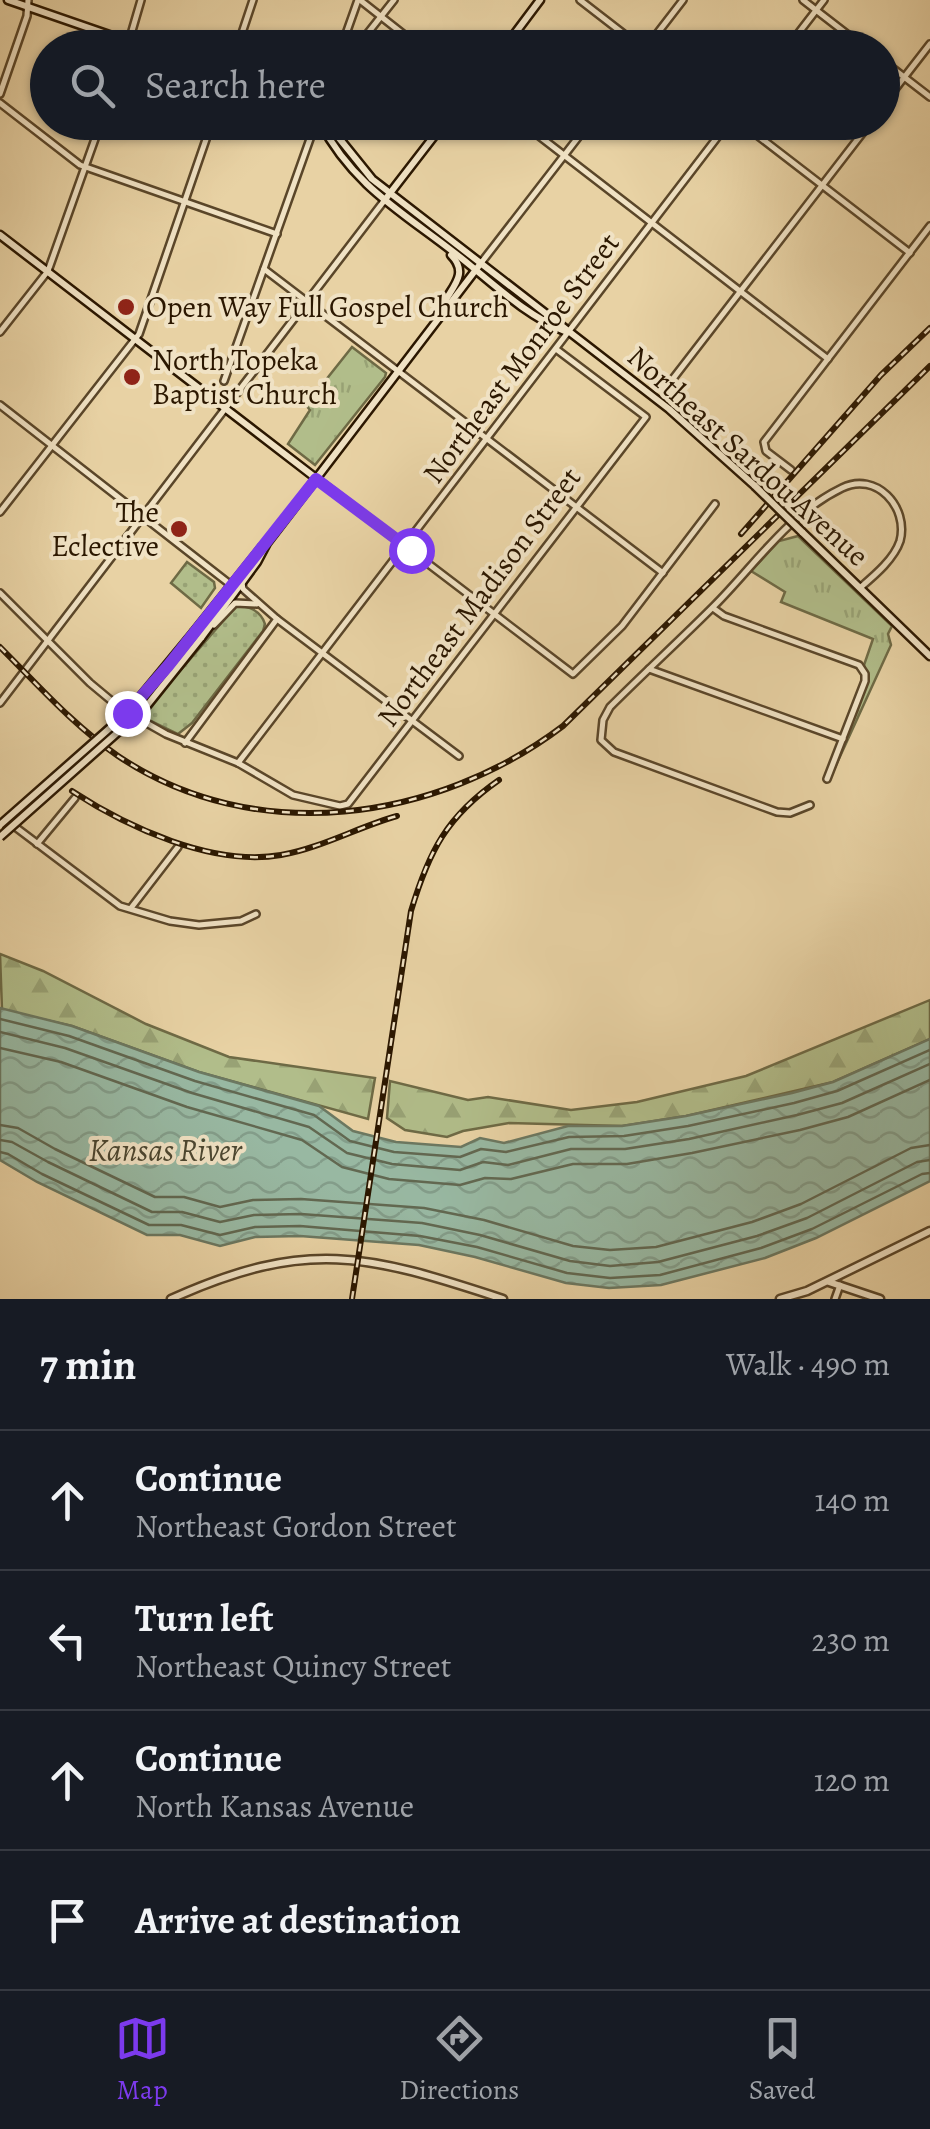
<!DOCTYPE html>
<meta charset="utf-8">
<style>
:root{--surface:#171b24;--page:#242831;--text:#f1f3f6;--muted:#9ea1a6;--line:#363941;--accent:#7c3aed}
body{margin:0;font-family:Alegreya,serif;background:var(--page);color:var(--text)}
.stop{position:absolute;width:30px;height:30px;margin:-22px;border:8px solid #7c3aed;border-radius:50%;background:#fff}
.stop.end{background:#7c3aed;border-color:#fff;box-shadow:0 2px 10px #0008}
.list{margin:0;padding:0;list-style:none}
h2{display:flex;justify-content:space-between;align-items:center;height:130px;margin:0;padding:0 40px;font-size:42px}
h2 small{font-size:32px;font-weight:400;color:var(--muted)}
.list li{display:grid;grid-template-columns:65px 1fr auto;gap:30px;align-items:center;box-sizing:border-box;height:140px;padding:0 40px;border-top:2px solid var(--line)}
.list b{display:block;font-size:38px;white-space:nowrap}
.list p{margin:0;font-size:32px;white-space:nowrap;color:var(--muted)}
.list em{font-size:32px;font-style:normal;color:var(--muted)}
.icon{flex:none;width:55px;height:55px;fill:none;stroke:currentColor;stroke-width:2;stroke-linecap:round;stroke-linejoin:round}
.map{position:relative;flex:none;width:930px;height:1299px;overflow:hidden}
.search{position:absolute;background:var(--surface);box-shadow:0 2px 8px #0004;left:30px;right:30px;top:30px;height:110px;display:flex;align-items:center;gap:25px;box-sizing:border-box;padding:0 35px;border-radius:55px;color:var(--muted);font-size:38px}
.sheet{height:690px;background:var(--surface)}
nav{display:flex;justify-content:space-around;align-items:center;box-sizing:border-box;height:140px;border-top:2px solid var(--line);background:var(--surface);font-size:28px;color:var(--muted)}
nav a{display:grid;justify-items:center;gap:5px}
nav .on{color:var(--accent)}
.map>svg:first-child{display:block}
</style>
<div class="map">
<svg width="930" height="1299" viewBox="0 0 930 1299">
<defs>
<pattern id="grass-tufts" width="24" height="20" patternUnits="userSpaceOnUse" patternTransform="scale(2.5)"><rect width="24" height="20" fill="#b1bd8a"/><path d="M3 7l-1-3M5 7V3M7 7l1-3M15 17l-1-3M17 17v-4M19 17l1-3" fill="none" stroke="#98a275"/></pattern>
<pattern id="forest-firs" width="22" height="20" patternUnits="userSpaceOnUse" patternTransform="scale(2.5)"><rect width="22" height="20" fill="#b1bd8a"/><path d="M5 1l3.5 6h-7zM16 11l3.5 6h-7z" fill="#98a275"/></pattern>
<pattern id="park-dots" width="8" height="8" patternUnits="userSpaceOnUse" patternTransform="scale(2.5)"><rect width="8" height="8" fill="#b1bd8a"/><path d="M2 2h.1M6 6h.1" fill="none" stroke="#98a275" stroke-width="1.8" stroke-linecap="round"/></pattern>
<pattern id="water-waves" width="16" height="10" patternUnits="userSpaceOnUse" patternTransform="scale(2.5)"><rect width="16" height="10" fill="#98b8a2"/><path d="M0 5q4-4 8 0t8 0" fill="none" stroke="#839d8a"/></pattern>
</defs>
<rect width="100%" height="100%" fill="#e8d2a4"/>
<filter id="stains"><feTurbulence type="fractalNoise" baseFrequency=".002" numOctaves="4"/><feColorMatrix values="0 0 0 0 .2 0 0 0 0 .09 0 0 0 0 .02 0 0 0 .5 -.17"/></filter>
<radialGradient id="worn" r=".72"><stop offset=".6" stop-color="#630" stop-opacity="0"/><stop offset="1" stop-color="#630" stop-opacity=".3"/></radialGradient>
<!-- grass -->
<g fill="url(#grass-tufts)" stroke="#6e6a45" stroke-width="2.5">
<path d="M352 347 386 373 385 377 315 465 288 444 310 410 306 405Z"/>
<path d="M798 536 892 626 888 634 891 645 832 774 867 680 864 665 873 639 781 602 785 592 751 571 779 541Z"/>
</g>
<!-- forest -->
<g fill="url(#forest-firs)" stroke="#6e6a45" stroke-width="2.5">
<path d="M0 954 43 971 146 1024 229 1057 375 1078 368 1119 199 1072 72 1026 2 1010Z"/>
<path d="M930 1000V1039L833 1082 686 1116 622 1126 509 1123 463 1131 447 1137 405 1130 387 1118 390 1081 468 1100 488 1097 571 1110 637 1102 746 1076Z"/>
</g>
<!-- park -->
<g fill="url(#park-dots)" stroke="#6e6a45" stroke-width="2.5">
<path d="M187 562 214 582 215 588 201 608 171 583Z"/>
<path d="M236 606C248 605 261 611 265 624L263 631 192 723 178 734 141 716Z"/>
</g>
<!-- water -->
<path fill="url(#water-waves)" stroke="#6c7861" stroke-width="2.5" d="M0 1008 72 1026 199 1072 319 1106 353 1131 396 1142 461 1147 480 1138 504 1143 568 1126H622L686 1116 792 1093 833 1082 930 1039V1181L816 1238 765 1258 661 1285 609 1288 566 1283 475 1257 419 1245 300 1236 255 1237 220 1246 180 1235H147L37 1182 0 1160Z"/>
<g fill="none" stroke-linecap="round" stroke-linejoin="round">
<!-- shore -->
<g stroke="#626851" stroke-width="2.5">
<path d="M0 1019 69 1036 195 1081 314 1115 350 1141 394 1152 460 1157 481 1149 506 1152 569 1137 624 1136 688 1126 794 1103 837 1091 930 1050"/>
<path d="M0 1032 65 1048 192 1093 309 1127 347 1153 392 1164 460 1170 483 1162 508 1165 571 1149H625L689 1139 797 1115 842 1103 930 1064"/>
<path d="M0 1048 61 1062 187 1107 302 1140 342 1167 389 1179 460 1185 485 1178 511 1179 573 1164H627L692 1153 800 1130 848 1117 930 1080"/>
<path d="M0 1125 18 1128 55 1149 155 1197H184L220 1207 253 1200 301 1199 424 1208 484 1220 573 1246 610 1250 656 1247 752 1222 801 1204 911 1148 930 1145"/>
<path d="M0 1140 12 1142 48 1162 152 1212H182L220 1222 254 1215 301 1214 422 1223 480 1235 570 1261 610 1266 658 1262 757 1236 807 1218 917 1162 930 1160"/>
<path d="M0 1152 8 1154 42 1174 149 1225H181L220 1235 255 1227 300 1226 420 1236 477 1247 567 1273 610 1278 660 1275 761 1248 812 1229 922 1174 930 1173"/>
</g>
<defs>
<g id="minor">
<path d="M360 0 421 48"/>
<path d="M580 0 642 48"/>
<path d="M803 0 865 48"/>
<path d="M127 48 141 0"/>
<path d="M237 48 253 0"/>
<path d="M341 48 358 0"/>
<path d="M356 48 394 0"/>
<path d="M646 48 683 0"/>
<path d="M787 48 824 0"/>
<path d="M882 60 930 97"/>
<path d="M0 94 27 16 28 0"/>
<path d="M0 103 80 165 277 234"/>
<path d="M882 106 930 44"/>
<path d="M521 122 828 359"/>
<path d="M740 122 910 253"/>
<path d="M481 263 590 122"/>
<path d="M264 269 663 573"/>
<path d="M0 332 48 271 101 122"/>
<path d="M672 380 871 122"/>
<path d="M224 381 316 122"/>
<path d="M0 405 231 585"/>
<path d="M791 470 766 451 764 442 930 226"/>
<path d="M317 479 573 674 622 626 715 504"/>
<path d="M0 512 139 334 212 122"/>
<path d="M242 583 243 589 277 619 459 756"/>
<path d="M0 593 90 683 120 708 166 734 238 763 293 795 340 806 348 804 646 417 556 349"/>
<path d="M713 608 724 616 859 665 865 674V681L827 779"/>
<path d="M214 625 235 603 257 604"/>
<path d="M649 669 843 739"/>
<path d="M0 703 384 201"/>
<path d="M185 743 277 619"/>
<path d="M238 763 729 122"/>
<path d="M810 805 790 813 777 812 614 752 601 740 603 720 610 707C644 673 680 640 714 606 755 565 788 514 842 488 876 471 909 507 900 541 894 559 875 575 861 587"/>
<path d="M14 826 120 906 170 921 199 925 241 921 256 914"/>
<path d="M37 844 75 798"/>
<path d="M131 908 178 847"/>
<path d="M835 1299 840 1285"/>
</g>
<g id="tertiary">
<path d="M829 1282 880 1299"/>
<path d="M171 1299C307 1238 366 1254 503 1299"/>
<path d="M780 1299 807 1291 930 1231"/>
</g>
<g id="secondary">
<path d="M8 0 147 48"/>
<path d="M504 48 540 0"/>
<path d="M320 122C356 192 414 218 471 266 500 290 531 318 567 332"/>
<path d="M326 122 372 179 669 409 755 486"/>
<path d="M384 201 445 122"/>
<path d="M0 235 317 479"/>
<path d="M441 309C449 289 471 275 451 255"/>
<path d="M802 532 930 656"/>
<path d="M194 632 262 547"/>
<path d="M201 638 257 562 267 543 481 263"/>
</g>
</defs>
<!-- minor casing -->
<use href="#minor" stroke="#5a4629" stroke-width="10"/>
<!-- tertiary casing -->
<use href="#tertiary" stroke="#5a4629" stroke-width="11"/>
<!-- secondary casing -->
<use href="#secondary" stroke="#2b1700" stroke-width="11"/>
<!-- minor -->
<use href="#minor" stroke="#f0e2c4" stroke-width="5"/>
<!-- tertiary -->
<use href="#tertiary" stroke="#f0e2c4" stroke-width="6"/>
<!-- secondary -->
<use href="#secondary" stroke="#f0e2c4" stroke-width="6"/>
<defs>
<g id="rail">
<path d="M741 534 881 375 930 328"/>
<path d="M0 647C38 685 74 726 118 756 255 848 436 822 563 726L930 366"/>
<path d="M72 791C127 827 213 867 281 855 321 848 358 827 397 816"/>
<path d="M352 1299 411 911C429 851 447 816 499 780"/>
</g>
</defs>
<!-- rail casing -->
<use href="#rail" stroke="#2b1700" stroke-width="6"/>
<!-- rail -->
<use href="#rail" stroke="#f0e2c4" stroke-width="2.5" stroke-dasharray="8" stroke-linecap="butt"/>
<defs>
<g id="secondary-bridge">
<path d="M755 486 802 532"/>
<path d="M0 825 127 713 194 632"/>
<path d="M0 837 145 708 201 638"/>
</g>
</defs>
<!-- secondary-bridge casing -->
<use href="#secondary-bridge" stroke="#2b1700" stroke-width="11" stroke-linecap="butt"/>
<!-- secondary-bridge -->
<use href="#secondary-bridge" stroke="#f0e2c4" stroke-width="6"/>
</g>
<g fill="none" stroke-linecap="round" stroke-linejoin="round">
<!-- route -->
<path stroke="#7c3aed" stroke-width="12" d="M127 713 168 666 316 479 411 550"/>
</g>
<!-- markers -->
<g fill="#8f2418" stroke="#f0e2c4" stroke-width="4">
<circle cx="126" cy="307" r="10"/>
<circle cx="132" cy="377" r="10"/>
<circle cx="179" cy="529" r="10"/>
</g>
<g text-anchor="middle" stroke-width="8" stroke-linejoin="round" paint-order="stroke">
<!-- poi labels -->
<g font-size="30" fill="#2b1700" stroke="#f0e2c4" text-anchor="start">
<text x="146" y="317">Open Way Full Gospel Church</text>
<text x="152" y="370">North Topeka<tspan x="152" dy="34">Baptist Church</tspan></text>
<text x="159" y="522" text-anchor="end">The<tspan x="159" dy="34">Eclective</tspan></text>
</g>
<!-- street labels -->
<g font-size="30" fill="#2b1700" stroke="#f0e2c4">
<text transform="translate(521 358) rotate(-53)" y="10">Northeast Monroe Street</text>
<text transform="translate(748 456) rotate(42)" y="10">Northeast Sardou Avenue</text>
<text transform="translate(479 597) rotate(-53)" y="10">Northeast Madison Street</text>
</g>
<!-- water labels -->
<g font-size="32" font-style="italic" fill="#4c4731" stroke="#f0e2c4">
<text x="165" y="1161">Kansas River</text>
</g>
</g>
<rect width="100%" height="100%" filter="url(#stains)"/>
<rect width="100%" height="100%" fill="url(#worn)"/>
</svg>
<div class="stop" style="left:411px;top:550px"></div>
<div class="stop end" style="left:127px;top:713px"></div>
<div class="search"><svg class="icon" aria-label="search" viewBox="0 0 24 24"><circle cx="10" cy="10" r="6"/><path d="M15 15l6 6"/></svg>Search here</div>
</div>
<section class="sheet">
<h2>7 min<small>Walk · 490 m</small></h2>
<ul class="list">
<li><svg class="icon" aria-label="ahead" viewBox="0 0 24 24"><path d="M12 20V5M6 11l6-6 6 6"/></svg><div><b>Continue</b><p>Northeast Gordon Street</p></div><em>140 m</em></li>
<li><svg class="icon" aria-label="left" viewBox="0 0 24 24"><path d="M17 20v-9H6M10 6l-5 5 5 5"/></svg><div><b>Turn left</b><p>Northeast Quincy Street</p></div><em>230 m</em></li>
<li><svg class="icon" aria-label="ahead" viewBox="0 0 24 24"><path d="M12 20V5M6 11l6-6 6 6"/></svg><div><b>Continue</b><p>North Kansas Avenue</p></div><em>120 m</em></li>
<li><svg class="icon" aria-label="arrive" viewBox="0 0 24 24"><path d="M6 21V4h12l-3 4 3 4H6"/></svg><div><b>Arrive at destination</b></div></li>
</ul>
</section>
<nav>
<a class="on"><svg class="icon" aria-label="map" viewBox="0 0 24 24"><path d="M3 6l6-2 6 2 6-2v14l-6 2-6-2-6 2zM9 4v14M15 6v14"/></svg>Map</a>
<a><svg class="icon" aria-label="directions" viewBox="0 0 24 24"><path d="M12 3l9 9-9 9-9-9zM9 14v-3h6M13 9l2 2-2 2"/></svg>Directions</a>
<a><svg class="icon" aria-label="saved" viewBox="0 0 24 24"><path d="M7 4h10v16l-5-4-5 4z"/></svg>Saved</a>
</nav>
